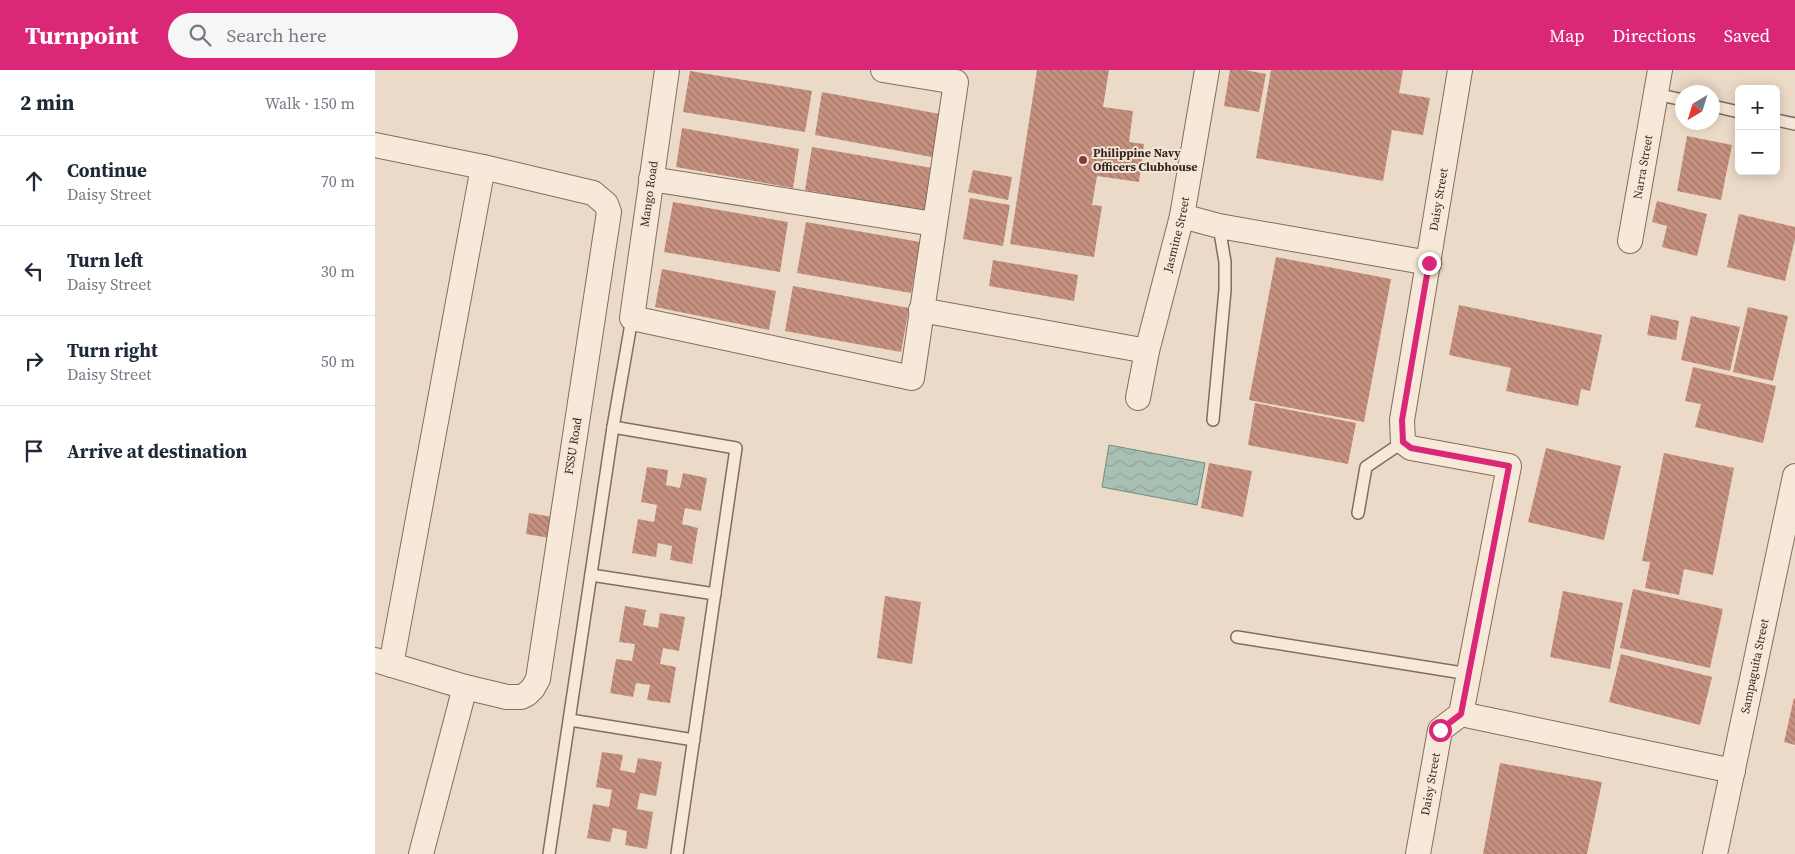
<!DOCTYPE html>
<meta charset="utf-8">
<style>
:root{--surface:#fff;--page:#f6f6f7;--text:#1f2937;--muted:#747a83;--line:#e0e1e3;--accent:#db2777}
body{margin:0;font-family:"Source Serif 4",serif;background:var(--page);color:var(--text)}
.controls{position:absolute;right:15px;top:15px;display:grid;overflow:hidden;border-radius:8px;box-shadow:0 2px 12px #0003}
.controls button{width:45px;height:45px;display:grid;place-items:center;padding:0;border:0;border-bottom:1px solid var(--line);background:var(--surface);color:var(--text);font:25px sans-serif}
.compass{position:absolute;left:1300px;top:15px;width:45px;height:45px;border-radius:50%;background:var(--surface);box-shadow:0 2px 12px #0003;rotate:218deg}
.stop{position:absolute;width:15px;height:15px;margin:-11px;border:4px solid #db2777;border-radius:50%;background:#fff}
.stop.end{background:#db2777;border-color:#fff;box-shadow:0 1px 5px #0008}
.list{margin:0;padding:0;list-style:none}
h2{display:flex;justify-content:space-between;align-items:center;height:65px;margin:0;padding:0 20px;font-size:21px}
h2 small{font-size:16px;font-weight:400;color:var(--muted)}
.list li{display:grid;grid-template-columns:32px 1fr auto;gap:15px;align-items:center;box-sizing:border-box;height:90px;padding:0 20px;border-top:1px solid var(--line)}
.list b{display:block;font-size:19px;white-space:nowrap}
.list p{margin:0;font-size:16px;white-space:nowrap;color:var(--muted)}
.list em{font-size:16px;font-style:normal;color:var(--muted)}
.icon{flex:none;width:28px;height:28px;fill:none;stroke:currentColor;stroke-width:2;stroke-linecap:round;stroke-linejoin:round}
.map{position:relative;flex:none;width:1420px;height:784px;overflow:hidden}
header{display:flex;align-items:center;gap:30px;box-sizing:border-box;height:70px;padding:0 25px;background:var(--accent);color:#fff}
header strong{font-size:24px}
nav{display:flex;gap:28px;margin-inline-start:auto;font-size:18px}
.search{width:350px;height:45px;background:var(--page);display:flex;align-items:center;gap:12px;box-sizing:border-box;padding:0 18px;border-radius:28px;color:var(--muted);font-size:19px}
main{display:flex}
aside{flex:1;background:var(--surface)}
.map>svg:first-child{display:block}
</style>
<header>
<strong>Turnpoint</strong>
<div class="search"><svg class="icon" aria-label="search" viewBox="0 0 24 24"><circle cx="10" cy="10" r="6"/><path d="M15 15l6 6"/></svg>Search here</div>
<nav><a>Map</a><a>Directions</a><a>Saved</a></nav>
</header>
<main>
<aside>
<h2>2 min<small>Walk · 150 m</small></h2>
<ul class="list">
<li><svg class="icon" aria-label="ahead" viewBox="0 0 24 24"><path d="M12 20V5M6 11l6-6 6 6"/></svg><div><b>Continue</b><p>Daisy Street</p></div><em>70 m</em></li>
<li><svg class="icon" aria-label="left" viewBox="0 0 24 24"><path d="M17 20v-9H6M10 6l-5 5 5 5"/></svg><div><b>Turn left</b><p>Daisy Street</p></div><em>30 m</em></li>
<li><svg class="icon" aria-label="right" viewBox="0 0 24 24"><path d="M7 20v-9h11M14 6l5 5-5 5"/></svg><div><b>Turn right</b><p>Daisy Street</p></div><em>50 m</em></li>
<li><svg class="icon" aria-label="arrive" viewBox="0 0 24 24"><path d="M6 21V4h12l-3 4 3 4H6"/></svg><div><b>Arrive at destination</b></div></li>
</ul>
</aside>
<div class="map">
<svg width="1420" height="784" viewBox="0 0 1420 784">
<defs>
<pattern id="water-waves" width="16" height="10" patternUnits="userSpaceOnUse" patternTransform="scale(1.25)"><rect width="16" height="10" fill="#a8bfb4"/><path d="M0 5q4-4 8 0t8 0" fill="none" stroke="#91a49a"/></pattern>
<pattern id="building-back-hatch" width="6" height="6" patternUnits="userSpaceOnUse" patternTransform="scale(1.25)"><rect width="6" height="6" fill="#c69180"/><path d="M-1 5l2 2M0 0l6 6M5-1l2 2" fill="none" stroke="#a27668"/></pattern>
</defs>
<rect width="100%" height="100%" fill="#ebdac7"/>
<!-- water -->
<path fill="url(#water-waves)" stroke="#6f8d80" d="M734 375 830 393 822 435 727 417Z"/>
<!-- building -->
<g fill="url(#building-back-hatch)">
<path d="M662 0H734L728 37 758 41 754 72 769 74 764 112 722 106 717 135 727 136 719 187 635 174Z"/>
<path d="M855 0H870L891 4 884 42 849 36Z"/>
<path d="M896 0H1028L1024 23 1055 28 1048 65 1017 60 1008 111 881 88Z"/>
<path d="M315 1 437 21 430 62 308 42Z"/>
<path d="M447 22 570 45 562 88 440 65Z"/>
<path d="M307 58 424 79 418 118 301 97Z"/>
<path d="M1312 66 1357 75 1346 130 1302 121Z"/>
<path d="M437 77 557 98 549 141 430 120Z"/>
<path d="M598 100 637 107 633 130 593 122Z"/>
<path d="M595 128 635 135 628 176 588 169Z"/>
<path d="M1282 131 1332 144 1322 186 1287 177 1292 156 1277 152Z"/>
<path d="M298 132 413 152 405 202 289 182Z"/>
<path d="M1364 144 1420 157V169L1410 211 1352 197Z"/>
<path d="M431 152 545 172 536 223 422 203Z"/>
<path d="M901 187 1016 209 989 352 874 330Z"/>
<path d="M618 190 703 205 699 231 614 216Z"/>
<path d="M287 199 401 221 394 260 280 237Z"/>
<path d="M418 216 534 238 526 282 410 261Z"/>
<path d="M1084 235 1227 265 1215 321 1206 319 1203 336 1131 321 1136 298 1074 285Z"/>
<path d="M1373 237 1413 246 1398 311 1358 302Z"/>
<path d="M1276 245 1304 251 1301 270 1272 265Z"/>
<path d="M1316 246 1365 257 1355 301 1306 290Z"/>
<path d="M1318 297 1401 316 1388 373 1320 357 1326 334 1310 331Z"/>
<path d="M880 333 981 353 973 394 873 375Z"/>
<path d="M1171 378 1246 396 1229 470 1153 452Z"/>
<path d="M1289 383 1359 398 1338 505 1309 499 1304 525 1270 518 1275 492 1267 491Z"/>
<path d="M834 393 877 401 868 447 826 438Z"/>
<path d="M272 397 293 400 291 415 305 418 308 403 332 408 326 441 310 438 307 454 323 458 317 494 295 490 297 476 283 473 281 487 257 483 263 449 279 452 282 435 266 432Z"/>
<path d="M154 443 178 447 175 468 151 464Z"/>
<path d="M1258 519 1348 539 1335 598 1245 578Z"/>
<path d="M1188 521 1248 533 1235 599 1175 587Z"/>
<path d="M510 526 546 532 537 594 502 588Z"/>
<path d="M250 536 271 540 268 555 283 558 285 543 310 547 304 581 288 578 285 594 301 597 295 633 272 630 275 615 261 613 258 627 235 623 241 589 257 591 260 574 244 572Z"/>
<path d="M1246 584 1337 607 1325 655 1234 632Z"/>
<path d="M1419 628 1420 629V675L1409 672Z"/>
<path d="M227 682 248 685 245 700 260 703 263 688 287 692 281 726 265 723 262 739 278 742 272 779 250 775 252 761 238 758 235 772 212 768 218 734 234 737 237 720 221 717Z"/>
<path d="M1125 693 1227 712 1212 784H1108Z"/>
</g>
<g fill="none" stroke-linecap="round" stroke-linejoin="round">
<defs>
<g id="service">
<path d="M1281 24 1308 30"/>
<path d="M1338 36 1364 42"/>
<path d="M1401 50 1420 54"/>
<path d="M838 350 850 220V192L844 156"/>
<path d="M238 357 361 378 302 784"/>
<path d="M983 443 991 397 1028 372"/>
<path d="M216 505 340 524"/>
<path d="M862 567 1094 604"/>
<path d="M195 650 319 670"/>
<path d="M174 784 238 357 257 248"/>
</g>
<g id="minor">
<path d="M292 0 257 248 537 308 581 12 508 0"/>
<path d="M0 75 108 97 218 123 231 134 234 142 163 609 158 618 152 624 146 627H132L90 617 0 590"/>
<path d="M276 109 559 154"/>
<path d="M807 146 844 156 1054 193"/>
<path id="s1" d="M1255 171 1285 0"/>
<path d="M546 240 772 281"/>
<path id="s2" d="M763 328 772 281 807 146 832 0"/>
<path d="M16 595 108 97"/>
<path d="M1086 644 1358 701"/>
<path d="M46 784 90 617"/>
<path id="s3" d="M1043 784 1065 660 1086 644 1134 396 1036 378 1028 372 1027 350 1085 0"/>
<path id="s4" d="M1340 784 1420 406"/>
</g>
</defs>
<!-- service casing -->
<use href="#service" stroke="#856c5e" stroke-width="14"/>
<!-- minor casing -->
<use href="#minor" stroke="#856c5e" stroke-width="26"/>
<!-- service -->
<use href="#service" stroke="#f6e9da" stroke-width="11"/>
<!-- minor -->
<use href="#minor" stroke="#f6e9da" stroke-width="24"/>
</g>
<g fill="none" stroke-linecap="round" stroke-linejoin="round">
<!-- route -->
<path stroke="#db2777" stroke-width="6" d="M1054 193 1027 350 1028 372 1036 378 1134 396 1086 644 1065 660"/>
</g>
<!-- markers -->
<circle fill="#903344" stroke="#f3e5d6" stroke-width="2" cx="708" cy="90" r="5"/>
<g text-anchor="middle" stroke-width="4" stroke-linejoin="round" paint-order="stroke">
<!-- poi labels -->
<g font-size="12" font-weight="bold" fill="#372720" stroke="#f3e5d6" text-anchor="start">
<text x="718" y="87">Philippine Navy<tspan x="718" dy="14">Officers Clubhouse</tspan></text>
</g>
<!-- street labels -->
<g font-size="12" fill="#372720" stroke="#f3e5d6">
<text dy="4" stroke="none"><textPath href="#s1" startOffset="75">Narra Street</textPath></text>
<text transform="translate(274 124) rotate(-82)" y="4">Mango Road</text>
<text dy="4" stroke="none"><textPath href="#s3" startOffset="760">Daisy Street</textPath></text>
<text dy="4" stroke="none"><textPath href="#s2" startOffset="168">Jasmine Street</textPath></text>
<text transform="translate(198 376) rotate(-81)" y="4">FSSU Road</text>
<text dy="4" stroke="none"><textPath href="#s4" startOffset="192">Sampaguita Street</textPath></text>
<text dy="4" stroke="none"><textPath href="#s3" startOffset="71">Daisy Street</textPath></text>
</g>
</g>
</svg>
<div class="controls">
<button>+</button>
<button>−</button>
</div>
<svg class="compass" viewBox="-18 -18 36 36"><path d="M0-13l5 13h-10z" fill="#e53935"/><path d="M0 13l5-13h-10z" fill="#747a83"/></svg>
<div class="stop" style="left:1065px;top:660px"></div>
<div class="stop end" style="left:1054px;top:193px"></div>
</div>
</main>
